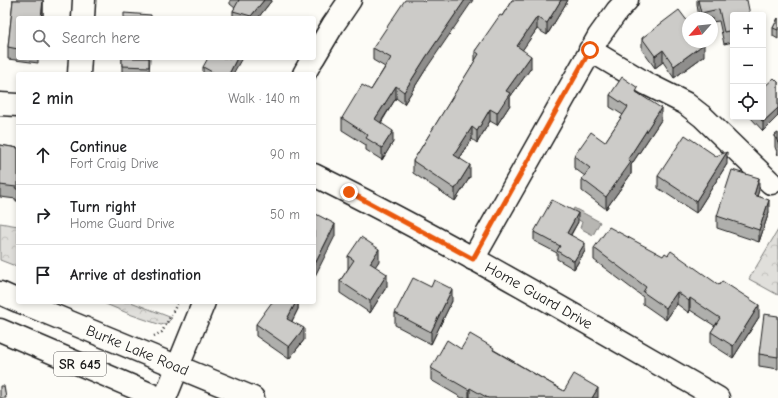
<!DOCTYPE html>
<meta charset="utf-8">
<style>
:root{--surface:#fff;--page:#f2f2f2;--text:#202124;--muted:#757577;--line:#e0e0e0}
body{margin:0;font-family:"Comic Neue",sans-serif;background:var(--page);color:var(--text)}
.controls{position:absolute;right:12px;top:12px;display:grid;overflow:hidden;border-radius:4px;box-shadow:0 2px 6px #0003}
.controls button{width:36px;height:36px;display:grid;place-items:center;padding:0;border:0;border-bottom:1px solid var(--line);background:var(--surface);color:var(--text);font:20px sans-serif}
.compass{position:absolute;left:682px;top:12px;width:36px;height:36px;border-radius:50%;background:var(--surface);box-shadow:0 2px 6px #0003;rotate:243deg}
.stop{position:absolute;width:12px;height:12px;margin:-9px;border:3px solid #ea580c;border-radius:50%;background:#fff}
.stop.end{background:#ea580c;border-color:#fff;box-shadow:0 1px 4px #0008}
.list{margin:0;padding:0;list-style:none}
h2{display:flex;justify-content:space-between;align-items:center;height:52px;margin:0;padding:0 16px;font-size:17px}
h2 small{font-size:13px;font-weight:400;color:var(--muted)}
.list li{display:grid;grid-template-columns:26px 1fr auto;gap:12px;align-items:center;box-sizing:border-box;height:60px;padding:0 16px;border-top:1px solid var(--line)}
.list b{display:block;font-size:15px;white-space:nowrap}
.list p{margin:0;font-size:13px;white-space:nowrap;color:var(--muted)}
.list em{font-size:13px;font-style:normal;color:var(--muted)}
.icon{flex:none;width:22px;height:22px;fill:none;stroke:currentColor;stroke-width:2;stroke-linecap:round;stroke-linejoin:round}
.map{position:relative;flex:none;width:778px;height:398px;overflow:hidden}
.search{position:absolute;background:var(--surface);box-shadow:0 2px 6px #0003;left:16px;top:16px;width:300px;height:44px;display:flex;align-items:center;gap:10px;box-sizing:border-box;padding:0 14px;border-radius:4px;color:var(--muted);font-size:15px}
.panel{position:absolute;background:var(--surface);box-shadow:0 2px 6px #0003;left:16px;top:72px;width:300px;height:232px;border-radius:4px}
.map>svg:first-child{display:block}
</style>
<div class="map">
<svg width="778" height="398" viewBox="0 0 778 398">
<defs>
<pattern id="forest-crowns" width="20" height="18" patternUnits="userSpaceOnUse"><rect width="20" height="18" fill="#e0dfdb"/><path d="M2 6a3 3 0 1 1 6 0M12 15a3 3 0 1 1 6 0" fill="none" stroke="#c0bfbb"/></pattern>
</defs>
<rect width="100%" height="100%" fill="#fdfcf7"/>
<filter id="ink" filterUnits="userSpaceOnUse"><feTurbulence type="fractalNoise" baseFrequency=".025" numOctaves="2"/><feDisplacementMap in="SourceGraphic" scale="8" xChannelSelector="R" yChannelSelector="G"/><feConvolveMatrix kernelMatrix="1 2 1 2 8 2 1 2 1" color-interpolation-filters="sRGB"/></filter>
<g filter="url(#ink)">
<!-- forest -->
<g fill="url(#forest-crowns)" stroke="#7e7e7c">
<path d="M0 223 18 226V267L0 260Z"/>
<path d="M778 230V295L749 279Z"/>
<path d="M101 302H131L172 318 167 323 161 325 132 315Z"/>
</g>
<!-- water -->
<path fill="#b7b6b2" stroke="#797876" d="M574 208 600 222 593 235 580 228 582 222 570 215Z"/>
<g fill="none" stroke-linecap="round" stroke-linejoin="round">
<defs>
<g id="minor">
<path d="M83 18 84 0"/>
<path d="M590 50 647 84 685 103 703 117 771 183"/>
<path d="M314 57 333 25 350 0"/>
<path d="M79 74 80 58"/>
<path d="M304 74 313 58"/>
<path d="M0 104 18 105"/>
<path id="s1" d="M314 175C452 243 585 322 718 398"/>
<path d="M473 259 599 36 617 11 627 0"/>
<path d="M165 398 204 302"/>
</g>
<g id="major">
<path d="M0 293 18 301"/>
<path id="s2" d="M21 302 253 398"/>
<path d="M0 330 159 398"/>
</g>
</defs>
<!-- minor casing -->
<use href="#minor" stroke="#1c1c1c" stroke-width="25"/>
<!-- major casing -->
<use href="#major" stroke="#1c1c1c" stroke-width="25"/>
<!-- path -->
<path stroke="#1c1c1c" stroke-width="2.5" stroke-dasharray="1 3" stroke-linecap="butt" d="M154 336 162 332 178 302"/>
<!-- minor -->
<use href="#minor" stroke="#fdfcf7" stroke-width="22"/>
<!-- major -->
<use href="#major" stroke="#fdfcf7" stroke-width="22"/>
</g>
<!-- wall -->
<g fill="#afafac" stroke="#1c1c1c">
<path d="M13 0H43V18H18V58H38V63L8 59V47Z"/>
<path d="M230 0H272L258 18H233V11L235 8 230 4Z"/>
<path d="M512 0H568L547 35 537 29 522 50 531 68 510 97V105L497 125 490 121 477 143 472 139 460 158 470 177 455 201 413 173V161L475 61V51L502 16Z"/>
<path d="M697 0H747L733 15V42L724 44 719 21 712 22V18H699L697 4Z"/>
<path d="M778 18V39L773 36V28Z"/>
<path d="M642 38 704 56 674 78 663 62 655 68 642 50Z"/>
<path d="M373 48 426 69 404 104 396 98 381 123 393 142 382 160 366 150V145L342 130V118L371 90 385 67 373 60Z"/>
<path d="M122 58H150L149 74H122Z"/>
<path d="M203 67 233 74H203Z"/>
<path d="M778 82V116L763 131 750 117H763Z"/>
<path d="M638 93 661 120 631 165V174L606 209 582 191V179L585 176 574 168V156L605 142 623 115 610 107V95Z"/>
<path d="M778 133V155L775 147V135Z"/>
<path d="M0 145 18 148V201H16V199L0 197Z"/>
<path d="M727 164 696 213 658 188V176Z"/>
<path d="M759 190 757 196 769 212 759 242 717 228V216Z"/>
<path d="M578 222 571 235 585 251 574 269 557 259V253L534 241V232Z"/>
<path d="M594 248 759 317 733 358 711 344V332L715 326 690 310 689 313 677 304 666 320 643 304V297L594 260Z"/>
<path d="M348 256 379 261 375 266 387 286 370 313 340 293V281L348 269Z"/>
<path d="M452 301 431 344 395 325V313Z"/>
<path d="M298 302V309L292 321 304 340 289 359 256 336V324Z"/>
<path d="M778 316V369L759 366V354Z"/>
<path d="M461 349 494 350 564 391 598 398H462L431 380V368Z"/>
</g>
<!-- shaded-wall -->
<g fill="#8f8e8c" stroke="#1c1c1c">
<path d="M43 0V18H41Z"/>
<path d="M264 0H272L258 18H251V16Z"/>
<path d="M465 0H473L426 69 404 104V92L426 57Z"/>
<path d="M561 0H568L547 35V23Z"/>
<path d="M537 17V29L517 58V46Z"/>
<path d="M704 44V56L674 78V66Z"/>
<path d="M663 50V62L655 68V56Z"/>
<path d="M531 56V68L510 97V105L497 125V113L506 91Z"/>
<path d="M237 58H242L233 74H229Z"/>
<path d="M396 86V98L375 131V119Z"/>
<path d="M661 108V120L631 165V174L606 209V197L628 159Z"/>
<path d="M778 108V116L763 131V122Z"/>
<path d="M490 109V121L477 143V131Z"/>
<path d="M472 127V139L454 167V155Z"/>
<path d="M393 131V142L382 160V148Z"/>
<path d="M727 152V164L696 213V201Z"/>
<path d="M470 165V177L455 201V189Z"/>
<path d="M759 178V190L754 207V195Z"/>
<path d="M769 200V212L759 242V230Z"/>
<path d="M578 213V222L567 241V233Z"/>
<path d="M335 224V236L314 278V266Z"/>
<path d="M585 243V251L574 269V261Z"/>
<path d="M379 249V261L370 275V263Z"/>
<path d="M387 274V286L370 313V301Z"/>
<path d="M452 289V301L431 344V332Z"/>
<path d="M677 292V304L666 320V308Z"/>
<path d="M690 298V310L689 313V301Z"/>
<path d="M296 302H298V309L287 331V319Z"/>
<path d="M759 305V317L733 358V346Z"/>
<path d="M304 328V340L289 359V347Z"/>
<path d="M470 388V398H469V390Z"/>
<path d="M598 388V398H592Z"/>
</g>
<!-- building -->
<g fill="#cccbc8" stroke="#1c1c1c">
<path d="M13 0H43L41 18H18V49L8 47Z"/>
<path d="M238 0H264L251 16 233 11 239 0Z"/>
<path d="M405 0H422L425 2 426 0H465L426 57 404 92 396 86 375 119 393 131 382 148 366 138 368 135 342 118 362 85 371 90 391 58 373 48Z"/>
<path d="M512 0H561L547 23 537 17 517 46 531 56 506 91 510 93 497 113 490 109 477 131 472 127 454 155 470 165 455 189 413 161 479 54 475 51 500 15 502 16Z"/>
<path d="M698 0H747L750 15H733V30L724 32 719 9 701 13Z"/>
<path d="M679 10 688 22V42H702L704 44 674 66 663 50 655 56 642 38Z"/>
<path d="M124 13 151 15V18H124Z"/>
<path d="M778 18V30L773 28Z"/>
<path d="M122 58H149V67L122 66Z"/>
<path d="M208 58H237L229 74H216L203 67Z"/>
<path d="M622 77 638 88 636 92 661 108 628 159 631 162 606 197 582 179 590 168 574 156 591 132 605 142 628 107 610 95Z"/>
<path d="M774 78 778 82V108L763 122 758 117H763V88Z"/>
<path d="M778 133V143L775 135Z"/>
<path d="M685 135 716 156 727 152 696 201 658 176Z"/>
<path d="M0 145 18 148V189H16V187L0 185Z"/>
<path d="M732 170 759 178 754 195 769 200 759 230 717 216Z"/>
<path d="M552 200 578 213 567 233 585 243 574 261 557 251 560 246 534 232Z"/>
<path d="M314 213 335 224 314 266Z"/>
<path d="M609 227 663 256 665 253 668 255 671 251 719 285 722 281 759 305 733 346 711 332 720 318 690 298 689 301 677 292 666 308 643 292 646 287 594 248Z"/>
<path d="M361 237 379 249 370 263 387 274 370 301 340 281 354 260 348 256Z"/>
<path d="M413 278 431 287 434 280 452 289 431 332 395 313Z"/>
<path d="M272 302H296L287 319 304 328 289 347 256 324Z"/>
<path d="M764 314 778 316V357L759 354Z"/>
<path d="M470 334 494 348 493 350 564 391 574 374 598 388 592 398H488L470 388 469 390 431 368 447 340 461 349Z"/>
<path d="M0 386H4L6 398H0Z"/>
</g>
</g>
<g fill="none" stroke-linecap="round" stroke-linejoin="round" filter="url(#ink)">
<!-- route -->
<path stroke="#ea580c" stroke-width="5" d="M349 192 473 259 590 50"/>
</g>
<g text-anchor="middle" stroke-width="4" stroke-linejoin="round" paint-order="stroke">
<!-- shield labels -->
<rect fill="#fdfcf7" stroke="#605f5e" stroke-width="1" x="54" y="352" width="52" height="24" rx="3"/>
<g font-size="14" font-weight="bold" fill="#1c1c1c">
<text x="80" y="369">SR 645</text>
</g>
<!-- street labels -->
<g font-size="15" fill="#1c1c1c" stroke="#fdfcf7">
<text dy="5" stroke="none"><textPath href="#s1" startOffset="255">Home Guard Drive</textPath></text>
<text dy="5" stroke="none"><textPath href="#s2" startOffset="126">Burke Lake Road</textPath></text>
</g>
</g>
</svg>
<div class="controls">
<button>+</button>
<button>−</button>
<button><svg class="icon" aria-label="locate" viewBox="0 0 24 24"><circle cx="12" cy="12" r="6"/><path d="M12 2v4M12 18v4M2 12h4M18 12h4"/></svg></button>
</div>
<svg class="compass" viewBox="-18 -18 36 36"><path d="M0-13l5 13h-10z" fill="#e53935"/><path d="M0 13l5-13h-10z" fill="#757577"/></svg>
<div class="stop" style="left:590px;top:50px"></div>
<div class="stop end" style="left:349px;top:192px"></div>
<div class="search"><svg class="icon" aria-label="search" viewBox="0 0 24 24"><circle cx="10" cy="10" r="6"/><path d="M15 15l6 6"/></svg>Search here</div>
<section class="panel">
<h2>2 min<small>Walk · 140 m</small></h2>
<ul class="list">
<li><svg class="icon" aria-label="ahead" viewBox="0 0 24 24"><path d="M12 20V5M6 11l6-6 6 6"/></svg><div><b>Continue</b><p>Fort Craig Drive</p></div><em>90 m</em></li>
<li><svg class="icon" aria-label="right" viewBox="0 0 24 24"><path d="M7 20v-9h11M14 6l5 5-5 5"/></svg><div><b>Turn right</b><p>Home Guard Drive</p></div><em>50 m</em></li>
<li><svg class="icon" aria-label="arrive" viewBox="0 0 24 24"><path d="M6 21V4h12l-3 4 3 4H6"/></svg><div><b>Arrive at destination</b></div></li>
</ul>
</section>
</div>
